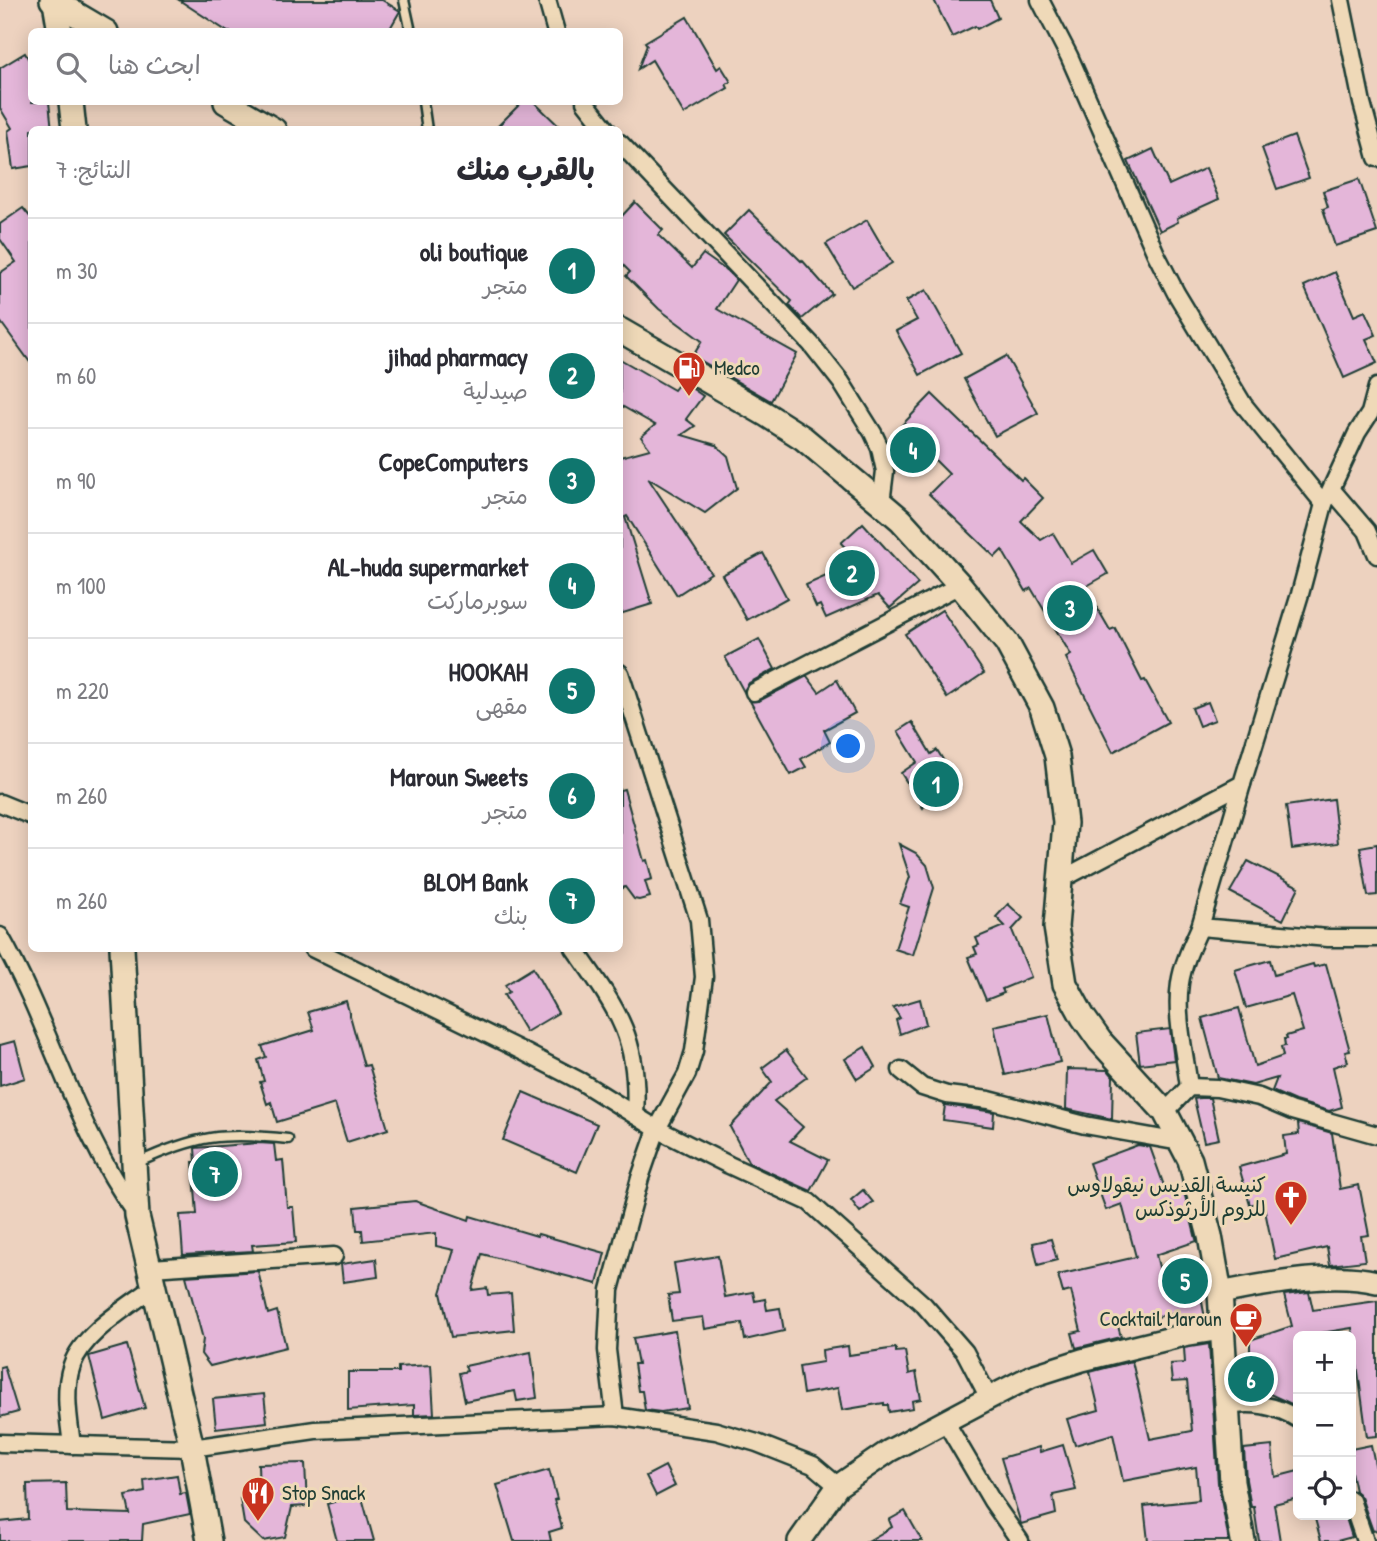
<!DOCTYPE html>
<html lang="ar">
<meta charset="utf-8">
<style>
:root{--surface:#fff;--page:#f2f2f3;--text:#2b2b33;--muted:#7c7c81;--line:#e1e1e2;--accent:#0f766e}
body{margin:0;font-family:"Patrick Hand","Playpen Sans Arabic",sans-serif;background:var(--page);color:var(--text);direction:rtl}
.controls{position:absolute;right:21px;bottom:21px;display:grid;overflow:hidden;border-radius:10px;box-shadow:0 4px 18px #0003}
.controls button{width:63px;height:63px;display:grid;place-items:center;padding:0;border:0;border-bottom:2px solid var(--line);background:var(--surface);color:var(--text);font:35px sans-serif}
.you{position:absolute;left:849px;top:747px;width:24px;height:24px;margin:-18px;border:5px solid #fff;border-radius:50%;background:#1a73e8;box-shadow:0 0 0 10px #1a73e833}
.badge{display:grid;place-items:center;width:46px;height:46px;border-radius:50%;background:var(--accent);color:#fff;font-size:23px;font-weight:700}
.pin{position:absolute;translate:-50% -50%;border:4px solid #fff;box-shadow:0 2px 7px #0006}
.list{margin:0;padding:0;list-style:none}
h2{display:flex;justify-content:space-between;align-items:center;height:91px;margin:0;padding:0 28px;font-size:30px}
h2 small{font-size:23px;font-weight:400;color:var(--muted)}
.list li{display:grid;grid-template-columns:46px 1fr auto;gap:21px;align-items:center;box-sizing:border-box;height:105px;padding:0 28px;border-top:2px solid var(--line)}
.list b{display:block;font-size:26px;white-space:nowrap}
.list p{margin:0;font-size:23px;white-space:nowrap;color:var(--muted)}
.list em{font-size:23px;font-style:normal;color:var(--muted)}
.icon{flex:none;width:38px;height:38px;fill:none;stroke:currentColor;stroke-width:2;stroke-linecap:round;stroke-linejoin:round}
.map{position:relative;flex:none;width:1377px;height:1541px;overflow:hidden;direction:ltr}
.search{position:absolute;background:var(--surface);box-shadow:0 4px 18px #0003;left:28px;top:28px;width:595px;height:77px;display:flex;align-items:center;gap:18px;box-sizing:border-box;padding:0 24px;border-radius:10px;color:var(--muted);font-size:26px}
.panel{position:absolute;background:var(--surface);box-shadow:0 4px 18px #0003;left:28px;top:126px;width:595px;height:826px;border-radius:10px;direction:rtl}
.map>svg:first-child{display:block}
</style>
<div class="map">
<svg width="1377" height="1541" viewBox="0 0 1377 1541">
<rect width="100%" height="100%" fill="#edd2bf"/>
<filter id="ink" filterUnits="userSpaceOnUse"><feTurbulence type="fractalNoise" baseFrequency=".0143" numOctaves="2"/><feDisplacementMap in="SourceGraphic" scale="14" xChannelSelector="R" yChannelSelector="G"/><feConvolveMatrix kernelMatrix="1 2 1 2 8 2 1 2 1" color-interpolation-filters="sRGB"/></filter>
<g filter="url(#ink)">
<!-- building -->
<g fill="#e4b6d9" stroke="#1f3d34" stroke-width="2">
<path d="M179 0H382L400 11 388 32H228Z"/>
<path d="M934 0H990L998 18 977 29 975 26 952 37Z"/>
<path d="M687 17 717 69 721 66 731 82 726 84 728 88 684 114 652 60 638 69 647 45 645 42Z"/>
<path d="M25 53 32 65V102H49L52 130H32V166L13 169 8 131 12 128 0 108V68Z"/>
<path d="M522 102H534L563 130H494Z"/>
<path d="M1294 136 1309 178 1277 189 1262 148Z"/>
<path d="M1153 149 1169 185 1206 168 1219 199 1177 218 1178 222 1160 231 1128 161Z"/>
<path d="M1359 179 1377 232 1335 246 1323 209 1328 207 1323 191Z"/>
<path d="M635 202 663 230 658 235 692 268 703 254 727 271 736 280 717 309 797 354 771 401 693 356 702 341 659 309 626 276 630 272 620 262V218Z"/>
<path d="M23 208 32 219V365L0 321V273L16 262 0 239V224Z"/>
<path d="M749 210 801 261 802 260 832 294 802 319 789 305 792 301 724 235Z"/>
<path d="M867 220 892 263 852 287 826 244Z"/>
<path d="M1335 272 1354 316 1365 311 1376 335 1366 339 1377 363 1344 378 1304 286Z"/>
<path d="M926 290 961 353 920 375 896 331 917 320 906 301Z"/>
<path d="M1006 356 1038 413 995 436 964 379Z"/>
<path d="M620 359 674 390 681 381 703 396 686 419 695 426 682 435 716 445 728 456 737 488 705 513 648 478 711 573 677 595 627 516 625 517 652 604 620 614V457L650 449 641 437 655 425 620 405Z"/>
<path d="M932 394 1021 480 1023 478 1043 498 1021 521 1041 540 1053 533 1071 563 1094 550 1108 574 1085 587 1110 630 1115 628 1142 681 1145 680 1168 722 1113 752 1066 658 1071 655 1031 588 1026 591 1002 550 995 557 929 494 949 474 901 426Z"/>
<path d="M863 523 918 584 890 608 878 595 826 618 820 605 816 607 806 585 858 562 841 543Z"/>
<path d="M763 553 787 598 747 620 722 575Z"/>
<path d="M942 610 984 673 947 698 905 634Z"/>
<path d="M759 639 775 669 749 683 744 692 725 657Z"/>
<path d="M807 676 819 692 837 680 855 713 824 730 830 742 801 759 806 767 791 775 750 701H759Z"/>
<path d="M1208 702 1215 720 1199 726 1192 708Z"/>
<path d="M912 722 931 754 937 750 960 787 939 799 932 795 923 808 901 773 917 762 898 731Z"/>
<path d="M624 789 644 861 647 860 652 879 645 881 650 897 639 900 634 899 625 887 620 889V790Z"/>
<path d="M1333 799 1338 843 1292 849 1286 806Z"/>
<path d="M899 844 916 853 927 865 934 888 913 955 895 949 909 907 900 904 910 877Z"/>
<path d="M1377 844V895L1368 896 1360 847Z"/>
<path d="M1248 861 1299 887 1283 920 1230 892Z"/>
<path d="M1008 904 1023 918 1012 930 1031 977 1002 989 1004 993 986 1000 968 957 977 954 974 947 979 945 976 938 1005 926 996 917Z"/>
<path d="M1270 960 1274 975 1313 964 1314 967 1326 964 1350 1051 1345 1052 1348 1062 1333 1067 1342 1107 1329 1111 1295 1101 1272 1091 1277 1078 1253 1085 1218 1078 1202 1018 1239 1008 1255 1066 1283 1056 1281 1047 1285 1046 1284 1039H1287L1286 1036 1303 1031 1292 995 1246 1008 1235 970Z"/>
<path d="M533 968 558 1013 526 1032 504 995 509 992 505 985Z"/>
<path d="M920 999 926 1024 900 1034 896 1020 900 1018 893 1007Z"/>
<path d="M346 1001 364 1066 369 1065 388 1129 347 1142 335 1104 277 1122 271 1102 267 1104 260 1082 264 1081 258 1060 266 1057 262 1046 314 1030 308 1012Z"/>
<path d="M1048 1014 1060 1062 1005 1075 994 1026Z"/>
<path d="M1170 1029 1174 1060 1140 1064 1136 1033Z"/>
<path d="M15 1041 25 1078 0 1086V1045Z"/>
<path d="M865 1047 876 1067 857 1079 845 1059Z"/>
<path d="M786 1050 807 1077 774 1101 803 1127 790 1141 828 1160 811 1191 749 1163 730 1127 772 1082 762 1068Z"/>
<path d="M1067 1069 1108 1070 1113 1076 1112 1119 1066 1109Z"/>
<path d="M523 1092 597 1124 577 1172 503 1140Z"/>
<path d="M1200 1098H1210L1219 1139 1204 1142 1194 1099Z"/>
<path d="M945 1105 994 1112 993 1127 943 1120Z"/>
<path d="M1298 1123 1332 1133 1340 1189 1359 1185 1369 1235 1361 1236 1365 1261 1330 1265 1327 1247 1275 1259 1263 1201 1250 1205 1239 1167 1286 1154 1284 1136 1299 1134Z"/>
<path d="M259 1143 274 1144 276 1161 283 1160 287 1207H293L296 1242 252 1245 253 1251 183 1255 180 1215 197 1214 193 1162H196L195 1148Z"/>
<path d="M1138 1145 1150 1147 1167 1194 1183 1188 1196 1239 1197 1241 1156 1255 1163 1283 1197 1276 1205 1318 1177 1323 1175 1313 1118 1326 1121 1337 1076 1348 1072 1333 1081 1331 1071 1291 1063 1293 1058 1275 1136 1257 1122 1204 1106 1210 1089 1163Z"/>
<path d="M863 1190 873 1202 860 1212 851 1200Z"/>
<path d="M415 1201 469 1220 470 1216 537 1236 538 1234 605 1253 597 1284 482 1254 472 1290 487 1288 488 1295 511 1293 514 1330 451 1337 441 1293 454 1250 436 1246V1233L363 1241 362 1230H357L355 1207Z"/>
<path d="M1051 1239 1057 1260 1038 1265 1033 1243Z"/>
<path d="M718 1256 725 1297 753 1292 755 1301 765 1299 767 1310 780 1308 784 1331 745 1340 742 1323 705 1329 703 1317 672 1321 668 1295 679 1294 674 1263Z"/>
<path d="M376 1259 378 1277 343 1282 341 1264Z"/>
<path d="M258 1271 268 1314 277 1311 286 1347 210 1366 201 1354 203 1339 186 1276Z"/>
<path d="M1309 1292 1313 1310 1377 1301V1436L1367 1437 1352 1328 1321 1333 1322 1336H1298V1407L1259 1389 1250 1357V1340L1292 1326 1284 1295Z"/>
<path d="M675 1331 688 1408 661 1412 645 1410 642 1391H638L634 1364H638L633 1338Z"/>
<path d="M1209 1344 1218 1483 1229 1541H1148L1144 1506 1199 1500 1196 1467 1123 1481 1113 1434 1075 1445 1067 1419 1099 1410 1090 1372 1132 1361 1150 1439 1192 1431 1187 1381 1172 1382 1170 1364 1185 1363 1184 1348Z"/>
<path d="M127 1345 145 1408 105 1420 89 1356Z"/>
<path d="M848 1346 849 1355 896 1348V1352L905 1351 909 1374 916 1372 921 1399 912 1401 913 1408 889 1412 888 1405H884V1403L842 1410 838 1388 803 1394 799 1366 823 1362 822 1350Z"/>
<path d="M531 1352 537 1398 517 1401 515 1391 465 1401 459 1373 467 1371 465 1366Z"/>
<path d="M431 1365 434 1414 414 1415V1405L348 1410V1372H398V1367Z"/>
<path d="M4 1366 18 1412 0 1417V1367Z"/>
<path d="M264 1394 267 1422 216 1428 213 1399Z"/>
<path d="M1063 1445 1076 1490 1053 1495 1056 1514 1021 1524 1001 1458 1039 1447 1040 1452Z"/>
<path d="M1371 1445 1377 1474V1530L1373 1531 1361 1497 1355 1491 1351 1472V1449Z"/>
<path d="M1272 1446 1275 1477 1298 1471V1498L1274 1504 1280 1541H1259L1254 1507H1251L1246 1480 1244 1449Z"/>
<path d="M305 1463 307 1506 292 1507 285 1537 263 1541 244 1523 240 1499 259 1497 258 1464Z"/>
<path d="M665 1466 675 1486 656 1496 646 1476Z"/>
<path d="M549 1470 557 1499 554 1500 562 1528 549 1532 551 1541H514L497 1485Z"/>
<path d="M177 1475 180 1494 186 1493 190 1514 143 1524 142 1541H0V1522L28 1519 27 1484 66 1483 67 1512 130 1514 126 1496 145 1492 144 1480Z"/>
<path d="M361 1494 374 1541H337L327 1504Z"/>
<path d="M905 1511 922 1541H868L892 1527 889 1520Z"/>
<path d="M1314 1515H1345L1352 1537 1337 1541H1321Z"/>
</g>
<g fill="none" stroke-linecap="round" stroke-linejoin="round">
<defs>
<g id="service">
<path d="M404 0 411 32"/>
<path d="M423 102 427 130"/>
<path d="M137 1163C197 1135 223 1132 288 1139"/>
</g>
<g id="minor">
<path d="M547 0 556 32"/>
<path d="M1040 0 1069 56 1156 254 1176 293 1243 404 1324 504"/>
<path d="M1341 0 1362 103 1377 158"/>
<path d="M585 102 607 130"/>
<path d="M620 143 811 344 841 382 873 433 880 448 885 471 881 503"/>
<path d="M1332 490 1367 531 1377 555"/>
<path d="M754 692 960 585"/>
<path d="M1242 784 1200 927 1328 938H1377"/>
<path d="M0 803 32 816"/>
<path d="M1062 879 1242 784 1300 594 1324 504 1357 433 1370 413 1377 387"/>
<path d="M0 936C51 1026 75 1129 136 1213"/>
<path d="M312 948 522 1051 580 1081 657 1129 729 1165 809 1202 924 1305 965 1352 989 1398"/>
<path d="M574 948C617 1009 640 1038 635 1115"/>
<path d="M901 1070 922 1087 947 1095 989 1100 1085 1125 1180 1142"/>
<path d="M1189 1087C1185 1054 1175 1017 1180 983 1183 963 1192 945 1200 927"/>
<path d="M1165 1112 1189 1087 1217 1088 1259 1097 1292 1111 1377 1135"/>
<path d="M151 1268 334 1256"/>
<path d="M1227 1407C1250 1400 1278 1406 1298 1419"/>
<path d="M615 1416 607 1350 610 1290 640 1178 657 1129 687 1074 694 1051 704 977 699 920 620 673"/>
<path d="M945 1421 992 1501 1020 1541"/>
<path d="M0 1443 192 1448 315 1430 615 1416 716 1431 757 1443 813 1465 838 1486"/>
<path d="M72 1445C69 1420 63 1390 72 1365 83 1333 128 1307 154 1287"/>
<path d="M1351 1500 1365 1541"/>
</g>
<g id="tertiary">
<path d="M1220 1293C1268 1284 1329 1271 1377 1282"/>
<path d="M799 1541 838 1486 889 1451 989 1398 1032 1376 1082 1360 1184 1335 1222 1329"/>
</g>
<g id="secondary">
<path d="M52 0 106 32"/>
<path d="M55 2 60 32"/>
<path d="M71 102 74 130"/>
<path d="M226 102 274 130"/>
<path d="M620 330 767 415 803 438 881 503 901 520 960 585 1007 643 1042 708 1057 756 1065 823 1056 927 1065 984 1083 1017 1100 1041 1165 1112 1190 1160 1210 1236 1220 1293 1232 1482 1243 1541"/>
<path d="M122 948 137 1216 192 1448 209 1541"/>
</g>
</defs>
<!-- service casing -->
<use href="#service" stroke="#1f3d34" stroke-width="13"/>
<!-- minor casing -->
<use href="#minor" stroke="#1f3d34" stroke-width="21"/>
<!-- tertiary casing -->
<use href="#tertiary" stroke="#1f3d34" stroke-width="26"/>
<!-- secondary casing -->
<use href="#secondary" stroke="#1f3d34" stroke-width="28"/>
<!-- service -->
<use href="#service" stroke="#efd9b8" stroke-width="8"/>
<!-- minor -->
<use href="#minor" stroke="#efd9b8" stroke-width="16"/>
<!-- tertiary -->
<use href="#tertiary" stroke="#efd9b8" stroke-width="21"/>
<!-- secondary -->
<use href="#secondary" stroke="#efd9b8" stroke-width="23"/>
</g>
</g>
<!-- icons -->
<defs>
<symbol id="fuel-pin" viewBox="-11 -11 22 30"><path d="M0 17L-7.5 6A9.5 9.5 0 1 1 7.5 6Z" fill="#c8321e" stroke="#efd9b8"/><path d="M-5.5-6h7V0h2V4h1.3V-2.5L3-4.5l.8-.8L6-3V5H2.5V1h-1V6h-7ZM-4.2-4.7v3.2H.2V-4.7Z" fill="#fff"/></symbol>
<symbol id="church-pin" viewBox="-11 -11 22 30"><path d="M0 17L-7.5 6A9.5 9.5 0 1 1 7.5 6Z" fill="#c8321e" stroke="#efd9b8"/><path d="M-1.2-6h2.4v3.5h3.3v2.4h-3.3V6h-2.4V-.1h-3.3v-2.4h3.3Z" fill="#fff"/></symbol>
<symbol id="cafe-pin" viewBox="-11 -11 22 30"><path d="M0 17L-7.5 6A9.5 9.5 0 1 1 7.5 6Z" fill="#c8321e" stroke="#efd9b8"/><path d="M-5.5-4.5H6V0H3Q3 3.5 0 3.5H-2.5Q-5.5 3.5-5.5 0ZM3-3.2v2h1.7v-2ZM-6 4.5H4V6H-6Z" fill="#fff"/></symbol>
<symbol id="restaurant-pin" viewBox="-11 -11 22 30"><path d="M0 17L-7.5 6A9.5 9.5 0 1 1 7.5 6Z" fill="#c8321e" stroke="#efd9b8"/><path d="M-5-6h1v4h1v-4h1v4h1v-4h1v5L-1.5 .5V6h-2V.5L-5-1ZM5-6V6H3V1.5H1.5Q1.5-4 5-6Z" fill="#fff"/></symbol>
</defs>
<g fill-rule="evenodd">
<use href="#fuel-pin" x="670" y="349" width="38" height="52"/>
<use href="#church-pin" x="1272" y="1178" width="38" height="52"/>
<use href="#cafe-pin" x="1227" y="1300" width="38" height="52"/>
<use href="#restaurant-pin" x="239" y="1474" width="38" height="52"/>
</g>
<g text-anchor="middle" stroke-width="6" stroke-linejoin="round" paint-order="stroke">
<!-- poi labels -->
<g font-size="21" fill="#1f3d34" stroke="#efd9b8" text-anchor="start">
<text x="714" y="375">Medco</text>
<text x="1266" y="1192" text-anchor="end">كنيسة القديس نيقولاوس<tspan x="1266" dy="24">للروم الأرثوذكس</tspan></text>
<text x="1222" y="1326" text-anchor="end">Cocktail Maroun</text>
<text x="282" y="1500">Stop Snack</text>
</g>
</g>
</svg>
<div class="controls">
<button>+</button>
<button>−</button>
<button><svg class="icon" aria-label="locate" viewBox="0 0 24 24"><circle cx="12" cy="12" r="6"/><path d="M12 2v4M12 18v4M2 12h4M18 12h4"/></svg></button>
</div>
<div class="you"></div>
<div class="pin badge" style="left:936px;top:784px">1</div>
<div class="pin badge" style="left:852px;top:573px">2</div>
<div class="pin badge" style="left:1070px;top:608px">3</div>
<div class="pin badge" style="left:913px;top:450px">4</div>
<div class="pin badge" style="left:1185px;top:1281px">5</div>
<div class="pin badge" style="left:1251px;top:1379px">6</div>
<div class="pin badge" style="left:215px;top:1174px">7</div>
<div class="search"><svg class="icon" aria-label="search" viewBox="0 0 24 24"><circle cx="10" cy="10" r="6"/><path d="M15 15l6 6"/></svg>ابحث هنا</div>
<section class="panel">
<h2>بالقرب منك<small>النتائج: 7</small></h2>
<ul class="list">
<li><span class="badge">1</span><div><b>oli boutique</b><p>متجر</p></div><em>30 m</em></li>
<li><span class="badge">2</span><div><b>jihad pharmacy</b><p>صيدلية</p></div><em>60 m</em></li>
<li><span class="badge">3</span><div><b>CopeComputers</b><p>متجر</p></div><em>90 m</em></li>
<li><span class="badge">4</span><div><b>AL-huda supermarket</b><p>سوبرماركت</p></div><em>100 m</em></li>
<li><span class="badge">5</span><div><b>HOOKAH</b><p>مقهى</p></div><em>220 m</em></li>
<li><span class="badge">6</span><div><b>Maroun Sweets</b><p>متجر</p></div><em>260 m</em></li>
<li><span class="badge">7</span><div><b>BLOM Bank</b><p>بنك</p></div><em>260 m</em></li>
</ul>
</section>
</div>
